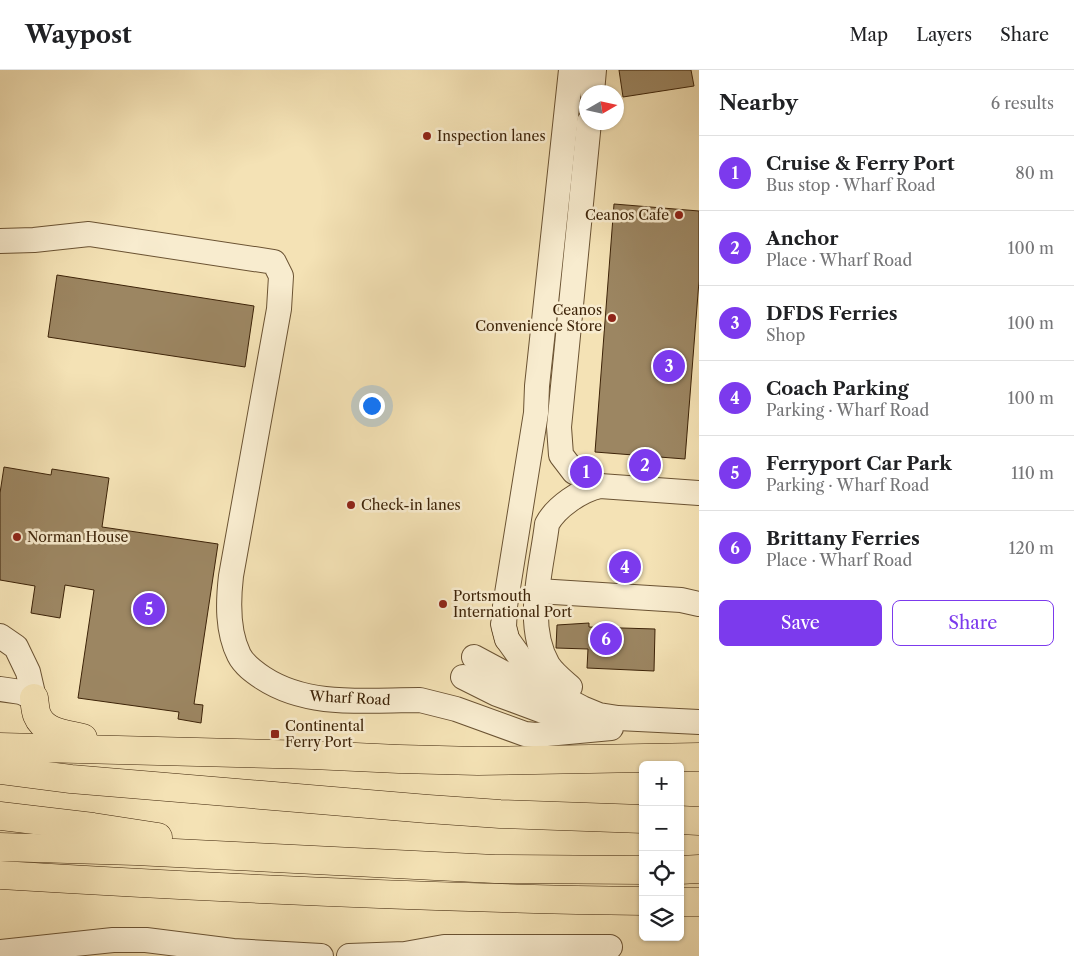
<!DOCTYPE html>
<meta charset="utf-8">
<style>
:root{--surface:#fff;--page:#f2f2f2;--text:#202124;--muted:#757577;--line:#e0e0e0;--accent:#7c3aed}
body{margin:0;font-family:"Libre Caslon Text",serif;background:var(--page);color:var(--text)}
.controls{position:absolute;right:15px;bottom:15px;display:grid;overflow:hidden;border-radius:8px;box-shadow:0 1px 4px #0004}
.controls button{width:45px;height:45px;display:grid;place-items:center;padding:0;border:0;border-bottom:1px solid var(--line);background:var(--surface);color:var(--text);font:25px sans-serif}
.compass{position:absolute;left:579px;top:15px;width:45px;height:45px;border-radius:50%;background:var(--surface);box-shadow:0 1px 4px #0004;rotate:81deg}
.you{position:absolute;left:371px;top:335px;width:18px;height:18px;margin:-12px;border:4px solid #fff;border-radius:50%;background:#1a73e8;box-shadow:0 0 0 8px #1a73e833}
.badge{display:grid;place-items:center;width:32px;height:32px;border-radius:50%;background:var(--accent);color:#fff;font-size:16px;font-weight:700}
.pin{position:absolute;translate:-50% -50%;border:2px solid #fff;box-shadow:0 1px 5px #0006}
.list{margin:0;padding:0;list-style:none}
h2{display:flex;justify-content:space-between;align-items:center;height:65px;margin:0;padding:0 20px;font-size:21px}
h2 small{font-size:16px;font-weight:400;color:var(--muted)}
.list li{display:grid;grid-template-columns:32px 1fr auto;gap:15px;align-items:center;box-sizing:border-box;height:75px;padding:0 20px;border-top:1px solid var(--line)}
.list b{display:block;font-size:19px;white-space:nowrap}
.list p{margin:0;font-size:16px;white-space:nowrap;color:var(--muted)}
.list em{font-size:16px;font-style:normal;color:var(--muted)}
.actions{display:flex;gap:10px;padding:15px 20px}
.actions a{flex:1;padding:11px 0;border:1px solid var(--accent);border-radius:8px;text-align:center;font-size:18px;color:var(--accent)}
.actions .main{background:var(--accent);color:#fff}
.icon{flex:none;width:28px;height:28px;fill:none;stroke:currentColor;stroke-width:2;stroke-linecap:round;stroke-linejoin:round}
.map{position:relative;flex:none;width:699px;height:886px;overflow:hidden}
header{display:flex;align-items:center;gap:30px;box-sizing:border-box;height:70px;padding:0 25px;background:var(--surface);border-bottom:1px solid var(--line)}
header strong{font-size:24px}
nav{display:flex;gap:28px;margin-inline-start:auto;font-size:18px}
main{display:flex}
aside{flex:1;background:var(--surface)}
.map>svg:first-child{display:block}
</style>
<header>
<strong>Waypost</strong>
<nav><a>Map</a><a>Layers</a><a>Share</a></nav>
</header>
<main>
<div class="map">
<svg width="699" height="886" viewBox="0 0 699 886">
<rect width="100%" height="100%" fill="#f4e2b5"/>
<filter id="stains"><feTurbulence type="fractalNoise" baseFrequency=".004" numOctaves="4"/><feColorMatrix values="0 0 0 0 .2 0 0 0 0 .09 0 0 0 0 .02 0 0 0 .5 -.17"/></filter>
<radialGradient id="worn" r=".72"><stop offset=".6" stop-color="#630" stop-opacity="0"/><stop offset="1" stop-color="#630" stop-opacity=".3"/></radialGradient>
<!-- building -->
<g fill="#9c8662" stroke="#3d2308">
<path d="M619 0H691L694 16 623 27Z"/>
<path d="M614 134 699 141V211L685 389 595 382Z"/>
<path d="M57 205 254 236 245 297 48 267Z"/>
<path d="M4 397 51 405 52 399 109 408 102 457 218 474 194 634 203 635 201 653 178 649 179 642 78 628 94 520 65 515 60 548 31 543 35 516 0 510V423Z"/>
<path d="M589 553V557L655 559 654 601 587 598 588 579 556 578 557 555Z"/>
</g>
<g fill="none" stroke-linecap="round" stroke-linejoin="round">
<defs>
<g id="minor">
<path d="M592 22 594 0"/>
<path d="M589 52 559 357 561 385 574 402 600 416"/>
<path d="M0 171 34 170 89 164 274 192 281 206 279 239 231 506C228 532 227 561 239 585 244 595 254 602 263 608 309 638 367 630 420 630L456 639 525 664 536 665 611 658"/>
<path d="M538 521 681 530 699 534"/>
<path d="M503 554 507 569 527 597 561 627 582 638 599 645 618 648 699 652"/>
<path d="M0 566 16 577 28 602 34 628"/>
<path d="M507 569 504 557 505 536 536 343 537 316 571 0"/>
<path d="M474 587 545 625"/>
<path d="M463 607 497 624 551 644 589 653"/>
<path d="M570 617C562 610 554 604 548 595 524 553 542 498 547 454 556 437 581 420 600 416L699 423"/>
<path d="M0 619 21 622 34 628"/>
<path d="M0 882 113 870H146L233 881 321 886"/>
<path d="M349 886 405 884 444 877H610"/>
</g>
<g id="major">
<path d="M34 628C35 634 35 640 37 645 44 663 67 664 83 668"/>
<path d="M0 677 312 685 399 689 478 691 699 687"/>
<path d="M0 805C214 818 428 828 643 831"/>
<path d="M680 832H699"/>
</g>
<g id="highway">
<path d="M0 700 71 709 428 739 500 744 643 749"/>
<path d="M0 746 93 757 158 767"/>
<path d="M680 750 699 751"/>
<path d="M0 777 135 781 495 799 643 800"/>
<path d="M680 800 699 799"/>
</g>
</defs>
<!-- minor casing -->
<use href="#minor" stroke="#6b5333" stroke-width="26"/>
<!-- major casing -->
<use href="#major" stroke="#3d2308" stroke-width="29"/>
<!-- highway casing -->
<use href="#highway" stroke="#3d2308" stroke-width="29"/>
<!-- minor -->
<use href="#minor" stroke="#f8eccf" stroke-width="24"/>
<!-- major -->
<use href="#major" stroke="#f4e2b5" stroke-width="28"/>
<!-- highway -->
<use href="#highway" stroke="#f4e2b5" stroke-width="28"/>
</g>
<!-- markers -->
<g fill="#8f2418" stroke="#f8eccf" stroke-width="2">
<circle cx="427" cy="66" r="5"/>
<circle cx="679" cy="145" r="5"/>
<circle cx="612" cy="248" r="5"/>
<circle cx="351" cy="435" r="5"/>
<circle cx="17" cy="467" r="5"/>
<circle cx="443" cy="534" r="5"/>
<rect x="270" y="659" width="10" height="10" rx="2.5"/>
</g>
<g text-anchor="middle" stroke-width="5" stroke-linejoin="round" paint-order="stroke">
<!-- poi labels -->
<g font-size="14" fill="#3d2308" stroke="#f8eccf" text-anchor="start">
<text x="437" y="71">Inspection lanes</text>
<text x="669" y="150" text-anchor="end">Ceanos Cafe</text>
<text x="602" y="245" text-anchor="end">Ceanos<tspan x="602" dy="16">Convenience Store</tspan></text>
<text x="361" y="440">Check-in lanes</text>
<text x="27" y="472">Norman House</text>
<text x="453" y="531">Portsmouth<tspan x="453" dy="16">International Port</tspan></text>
<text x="285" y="661">Continental<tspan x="285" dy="16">Ferry Port</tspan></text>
</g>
<!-- street labels -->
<g font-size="14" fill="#3d2308" stroke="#f8eccf">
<text transform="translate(350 628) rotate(3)" y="5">Wharf Road</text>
</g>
</g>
<rect width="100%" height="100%" filter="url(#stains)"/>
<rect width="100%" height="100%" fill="url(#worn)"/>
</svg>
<div class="controls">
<button>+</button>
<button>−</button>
<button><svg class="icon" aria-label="locate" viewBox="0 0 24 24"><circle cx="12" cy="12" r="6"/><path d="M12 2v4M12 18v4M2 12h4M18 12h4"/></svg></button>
<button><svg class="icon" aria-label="layers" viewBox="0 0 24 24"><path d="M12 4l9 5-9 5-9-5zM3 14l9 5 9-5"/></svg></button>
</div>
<svg class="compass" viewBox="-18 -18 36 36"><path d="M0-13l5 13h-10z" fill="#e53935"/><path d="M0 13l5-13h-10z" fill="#757577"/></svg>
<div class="you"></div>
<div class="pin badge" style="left:586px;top:402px">1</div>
<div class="pin badge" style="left:645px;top:395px">2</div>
<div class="pin badge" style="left:669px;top:296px">3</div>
<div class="pin badge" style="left:625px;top:497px">4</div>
<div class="pin badge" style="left:149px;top:539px">5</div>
<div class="pin badge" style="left:606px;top:569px">6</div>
</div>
<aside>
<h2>Nearby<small>6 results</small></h2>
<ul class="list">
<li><span class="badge">1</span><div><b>Cruise &amp; Ferry Port</b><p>Bus stop · Wharf Road</p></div><em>80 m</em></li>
<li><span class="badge">2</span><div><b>Anchor</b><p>Place · Wharf Road</p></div><em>100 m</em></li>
<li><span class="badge">3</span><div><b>DFDS Ferries</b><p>Shop</p></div><em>100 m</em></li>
<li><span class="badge">4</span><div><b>Coach Parking</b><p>Parking · Wharf Road</p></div><em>100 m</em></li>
<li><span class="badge">5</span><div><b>Ferryport Car Park</b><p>Parking · Wharf Road</p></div><em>110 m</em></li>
<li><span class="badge">6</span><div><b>Brittany Ferries</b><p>Place · Wharf Road</p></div><em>120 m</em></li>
</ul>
<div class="actions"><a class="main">Save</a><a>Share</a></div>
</aside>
</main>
